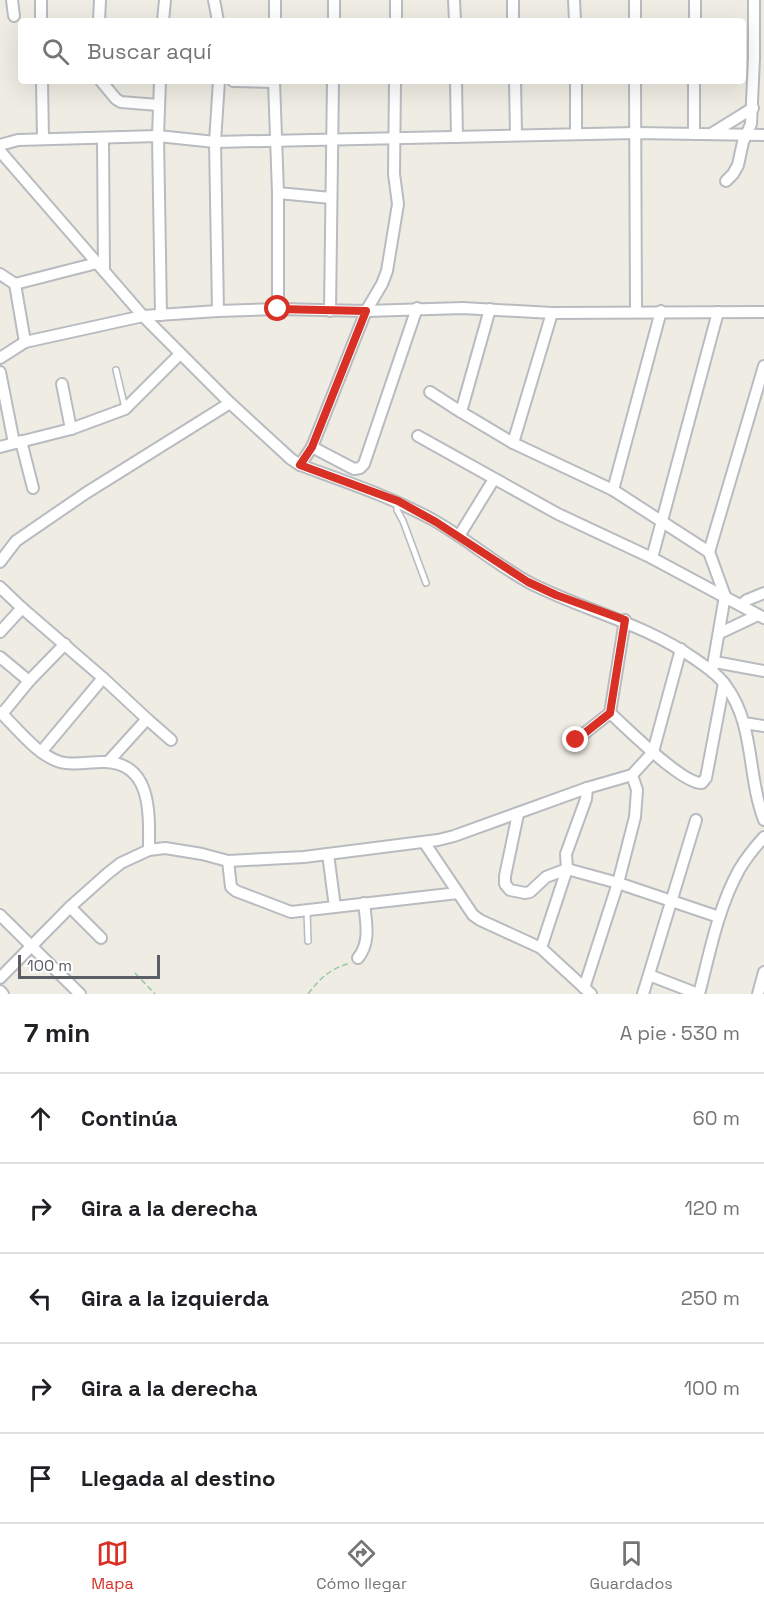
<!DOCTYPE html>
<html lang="es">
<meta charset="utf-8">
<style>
:root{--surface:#fff;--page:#f2f2f2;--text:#202124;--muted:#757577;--line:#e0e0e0;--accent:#d93025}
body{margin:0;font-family:"Space Grotesk",sans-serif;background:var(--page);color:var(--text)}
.scale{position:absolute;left:18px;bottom:15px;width:142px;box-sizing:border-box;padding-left:6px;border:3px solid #5b5f65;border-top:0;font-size:16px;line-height:21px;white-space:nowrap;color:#5b5f65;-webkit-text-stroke:4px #fff;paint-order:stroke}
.stop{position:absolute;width:18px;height:18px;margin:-14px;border:4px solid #d93025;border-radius:50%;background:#fff}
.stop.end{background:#d93025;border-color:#fff;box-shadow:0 2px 6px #0008}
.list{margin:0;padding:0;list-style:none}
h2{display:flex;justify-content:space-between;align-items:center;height:78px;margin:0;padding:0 24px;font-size:26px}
h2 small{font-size:20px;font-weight:400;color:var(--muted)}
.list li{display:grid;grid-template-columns:39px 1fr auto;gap:18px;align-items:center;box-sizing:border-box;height:90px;padding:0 24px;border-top:2px solid var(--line)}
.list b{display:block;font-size:22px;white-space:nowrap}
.list em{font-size:20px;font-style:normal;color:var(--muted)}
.icon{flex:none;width:33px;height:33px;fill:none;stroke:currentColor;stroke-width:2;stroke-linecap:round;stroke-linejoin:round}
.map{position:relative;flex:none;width:764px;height:994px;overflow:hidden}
.search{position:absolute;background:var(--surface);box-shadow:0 6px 24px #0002;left:18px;right:18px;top:18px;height:66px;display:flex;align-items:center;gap:15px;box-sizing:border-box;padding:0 21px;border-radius:6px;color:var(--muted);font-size:22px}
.sheet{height:528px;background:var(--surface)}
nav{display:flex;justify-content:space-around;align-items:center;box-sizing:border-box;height:84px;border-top:2px solid var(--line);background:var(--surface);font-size:16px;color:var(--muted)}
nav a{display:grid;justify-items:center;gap:3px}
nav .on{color:var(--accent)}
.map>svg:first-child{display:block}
</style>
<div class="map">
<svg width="764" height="994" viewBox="0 0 764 994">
<rect width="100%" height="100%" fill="#efede3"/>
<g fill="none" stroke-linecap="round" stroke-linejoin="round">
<defs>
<g id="lane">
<path d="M116 370 125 408"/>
<path d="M397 501V510L403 521 426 583"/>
<path d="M307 911 308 941"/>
</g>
<g id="street">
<path d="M12 0 14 16"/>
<path d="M214 0 218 21"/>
<path d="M454 0 455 21"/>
<path d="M513 0V21"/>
<path d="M574 0 575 21"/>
<path d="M635 0V21"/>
<path d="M41 21V0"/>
<path d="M99 21 100 0"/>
<path d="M163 21 165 0"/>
<path d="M275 21V0"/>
<path d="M334 21V0"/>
<path d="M396 21V0"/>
<path d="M695 21V0"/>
<path d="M42 81 43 139"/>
<path d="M101 81 116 99 121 102 158 105"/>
<path d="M160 81 158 136 161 315"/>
<path d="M233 81 274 82"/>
<path d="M274 81 278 193V309"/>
<path d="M456 81 457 137"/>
<path d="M515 81 516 135"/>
<path d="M576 81V134"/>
<path d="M635 81 636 311"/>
<path d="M694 134V81"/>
<path d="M711 134 753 108"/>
<path d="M103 139 104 271"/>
<path d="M0 145 18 140 158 136 215 142 635 133 764 135"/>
<path d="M0 151 143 316 230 403 291 459 300 465C346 482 392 497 435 521 468 540 497 565 530 583 585 611 643 623 695 659 706 667 718 674 726 686 755 725 747 776 764 820"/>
<path d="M726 181 733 174 738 165 743 142 751 124 754 58V0"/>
<path d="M278 193 331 198"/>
<path d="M0 274 15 284 25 342"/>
<path d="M15 284 97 263"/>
<path d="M490 309 461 412 513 443 613 490 709 552 725 596 712 671"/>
<path d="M218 311 215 142 219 81"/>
<path d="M330 311 333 81"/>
<path d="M0 358 25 342 143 316 218 311 278 309 366 311 463 308 552 313 764 312"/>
<path d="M0 372 14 443"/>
<path d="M62 384 71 429"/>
<path d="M430 392 461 412"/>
<path d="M418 436 558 514 652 558 764 618"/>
<path d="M21 441 33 488"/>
<path d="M513 443 552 313"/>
<path d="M0 447 71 429 125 409 180 354"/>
<path d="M312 447 354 469 360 468 364 464 417 308"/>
<path d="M300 465 312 447 366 311 382 284 387 271 398 204 394 174 395 81"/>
<path d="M613 490 661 311"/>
<path d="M459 536 494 479"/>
<path d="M709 552 764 366"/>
<path d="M652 558 718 312"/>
<path d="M0 562 16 541 86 493 230 403"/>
<path d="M0 587 22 608 103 678 147 719 108 762"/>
<path d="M741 605 747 600 764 593"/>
<path d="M0 632 22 608"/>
<path d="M720 633 758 615"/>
<path d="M0 657 29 681"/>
<path d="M715 662 764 671"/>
<path d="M0 712C18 729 37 755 60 762 75 766 91 761 106 762 153 764 149 816 149 850"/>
<path d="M610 713C627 728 682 784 702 783L706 778 724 683"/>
<path d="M2 714 29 681 65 644"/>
<path d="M147 719 171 740"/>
<path d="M744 723 764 726"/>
<path d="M576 740 610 713 625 620"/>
<path d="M41 752 103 678"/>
<path d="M518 814 505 876V884L510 890 525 893 530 892 546 877 567 869 618 883 719 917"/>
<path d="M424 842 473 915 480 920 541 948 591 994"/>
<path d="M328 854 335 907"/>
<path d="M228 861 231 887 236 891 291 912 458 893"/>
<path d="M70 907 101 938"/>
<path d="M0 915 80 994"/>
<path d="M541 948 567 869 566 854 586 799 587 788"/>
<path d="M358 958C371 942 366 922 364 903"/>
<path d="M649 975 698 994"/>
<path d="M0 978 70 907 107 874 121 863 149 850 165 848 202 854 228 861 304 857 438 840 454 836 587 788 632 775"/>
<path d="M584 988 618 883 635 817 637 790 632 775 653 752 681 649"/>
<path d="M0 991 3 994"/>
<path d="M643 994 696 820"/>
<path d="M699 994C710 952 718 908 739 870 746 858 755 847 764 837"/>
<path d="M758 994 764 972"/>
</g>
</defs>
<!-- lane casing -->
<use href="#lane" stroke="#b8bbc0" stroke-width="8"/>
<!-- street casing -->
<use href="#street" stroke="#b8bbc0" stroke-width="14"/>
<!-- path -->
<g stroke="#98c8a7" stroke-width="1.5" stroke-dasharray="6 3" stroke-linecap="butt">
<path d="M135 973 155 994"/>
<path d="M308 994C320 978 330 969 350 963"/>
</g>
<!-- lane -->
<use href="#lane" stroke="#fff" stroke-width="5"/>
<!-- street -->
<use href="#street" stroke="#fff" stroke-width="10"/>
</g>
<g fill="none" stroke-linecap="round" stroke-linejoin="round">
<!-- route -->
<path stroke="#d93025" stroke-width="8" d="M278 309 366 311 312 447 300 465 398 501 436 522 528 582 556 595 625 620 610 713 576 740"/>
</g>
</svg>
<div class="scale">100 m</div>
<div class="stop" style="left:278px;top:309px"></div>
<div class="stop end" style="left:576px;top:740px"></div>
<div class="search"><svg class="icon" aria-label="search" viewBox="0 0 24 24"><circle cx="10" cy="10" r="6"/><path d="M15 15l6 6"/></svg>Buscar aquí</div>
</div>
<section class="sheet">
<h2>7 min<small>A pie · 530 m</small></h2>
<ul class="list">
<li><svg class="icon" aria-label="ahead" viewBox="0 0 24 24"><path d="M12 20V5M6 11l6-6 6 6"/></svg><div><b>Continúa</b></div><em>60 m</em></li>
<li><svg class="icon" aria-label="right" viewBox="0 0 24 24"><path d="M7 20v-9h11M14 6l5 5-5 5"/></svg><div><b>Gira a la derecha</b></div><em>120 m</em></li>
<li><svg class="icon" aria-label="left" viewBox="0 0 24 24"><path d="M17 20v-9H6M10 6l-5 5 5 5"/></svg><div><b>Gira a la izquierda</b></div><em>250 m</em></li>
<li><svg class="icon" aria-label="right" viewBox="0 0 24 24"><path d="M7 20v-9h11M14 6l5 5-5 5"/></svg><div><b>Gira a la derecha</b></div><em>100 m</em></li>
<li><svg class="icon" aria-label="arrive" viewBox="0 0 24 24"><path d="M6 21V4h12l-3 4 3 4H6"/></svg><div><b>Llegada al destino</b></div></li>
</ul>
</section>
<nav>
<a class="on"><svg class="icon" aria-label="map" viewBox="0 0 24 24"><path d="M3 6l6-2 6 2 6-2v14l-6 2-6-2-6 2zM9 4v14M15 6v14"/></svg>Mapa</a>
<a><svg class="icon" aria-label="directions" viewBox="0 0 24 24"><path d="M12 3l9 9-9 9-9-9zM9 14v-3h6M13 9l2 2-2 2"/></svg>Cómo llegar</a>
<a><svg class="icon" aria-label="saved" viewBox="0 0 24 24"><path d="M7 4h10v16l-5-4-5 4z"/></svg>Guardados</a>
</nav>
